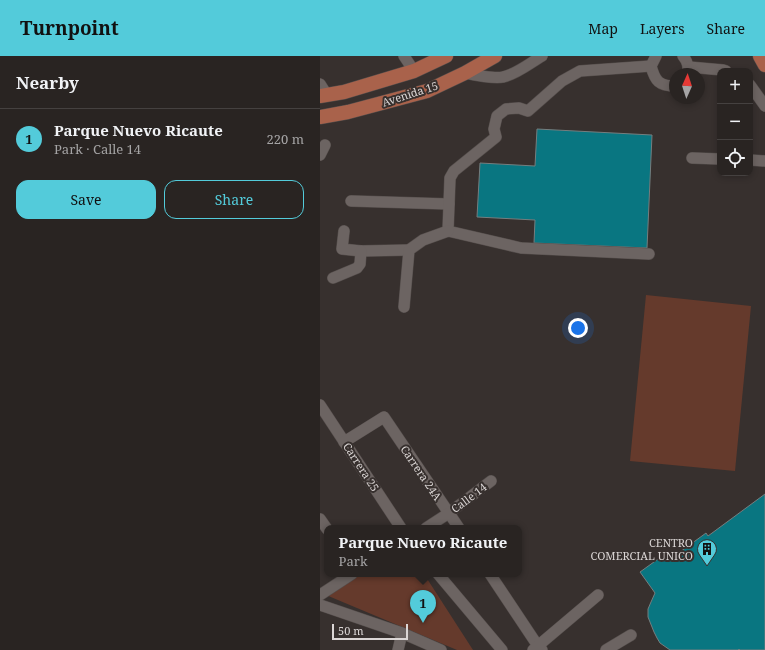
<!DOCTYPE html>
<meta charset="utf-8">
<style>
:root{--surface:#292422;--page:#35302f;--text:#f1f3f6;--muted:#a5a4a5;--line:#454140;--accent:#53cbda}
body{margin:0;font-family:"Noto Serif",serif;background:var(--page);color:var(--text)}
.controls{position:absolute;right:12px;top:12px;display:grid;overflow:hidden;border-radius:8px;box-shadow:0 2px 6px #0003}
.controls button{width:36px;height:36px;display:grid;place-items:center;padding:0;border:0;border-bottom:1px solid var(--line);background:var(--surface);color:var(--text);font:20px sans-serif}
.compass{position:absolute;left:349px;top:12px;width:36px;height:36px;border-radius:50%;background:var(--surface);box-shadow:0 2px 6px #0003;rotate:3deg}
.scale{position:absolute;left:12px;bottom:10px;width:76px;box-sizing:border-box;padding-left:4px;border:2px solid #dbd6d5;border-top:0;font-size:11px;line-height:14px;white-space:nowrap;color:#dbd6d5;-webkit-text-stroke:3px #37302e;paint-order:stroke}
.you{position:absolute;left:258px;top:272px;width:14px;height:14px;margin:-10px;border:3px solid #fff;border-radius:50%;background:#1a73e8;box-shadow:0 0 0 6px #1a73e833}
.badge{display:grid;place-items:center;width:26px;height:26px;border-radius:50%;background:var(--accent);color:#111;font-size:13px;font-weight:700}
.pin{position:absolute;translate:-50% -33px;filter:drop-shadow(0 1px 2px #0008)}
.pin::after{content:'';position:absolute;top:21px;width:14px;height:12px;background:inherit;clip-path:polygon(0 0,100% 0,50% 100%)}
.popup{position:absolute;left:4px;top:469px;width:198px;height:52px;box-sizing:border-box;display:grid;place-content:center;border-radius:8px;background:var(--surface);filter:drop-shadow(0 1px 3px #0005);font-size:13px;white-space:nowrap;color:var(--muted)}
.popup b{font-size:15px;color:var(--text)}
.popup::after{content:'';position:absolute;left:50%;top:100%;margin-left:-8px;border:8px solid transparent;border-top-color:var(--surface)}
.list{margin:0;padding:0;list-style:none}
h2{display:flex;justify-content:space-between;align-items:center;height:52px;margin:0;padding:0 16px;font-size:17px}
h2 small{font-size:13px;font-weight:400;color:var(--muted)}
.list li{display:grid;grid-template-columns:26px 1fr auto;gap:12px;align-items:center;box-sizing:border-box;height:60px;padding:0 16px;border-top:1px solid var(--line)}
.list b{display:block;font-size:15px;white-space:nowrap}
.list p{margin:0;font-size:13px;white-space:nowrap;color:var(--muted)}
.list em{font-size:13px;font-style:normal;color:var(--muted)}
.actions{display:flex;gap:8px;padding:12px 16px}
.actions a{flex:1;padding:9px 0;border:1px solid var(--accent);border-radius:12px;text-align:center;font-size:14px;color:var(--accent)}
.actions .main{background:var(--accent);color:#111}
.icon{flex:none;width:22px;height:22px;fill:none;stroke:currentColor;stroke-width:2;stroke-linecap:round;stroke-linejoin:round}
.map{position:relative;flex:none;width:445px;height:594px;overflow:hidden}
header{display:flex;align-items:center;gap:24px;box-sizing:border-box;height:56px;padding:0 20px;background:var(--accent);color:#111}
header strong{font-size:19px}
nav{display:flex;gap:22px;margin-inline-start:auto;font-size:14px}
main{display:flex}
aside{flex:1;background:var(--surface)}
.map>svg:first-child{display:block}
</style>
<header>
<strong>Turnpoint</strong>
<nav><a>Map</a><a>Layers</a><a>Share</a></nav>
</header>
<main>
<aside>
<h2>Nearby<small></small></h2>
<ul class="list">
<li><span class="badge">1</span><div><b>Parque Nuevo Ricaute</b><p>Park · Calle 14</p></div><em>220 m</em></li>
</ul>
<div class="actions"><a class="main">Save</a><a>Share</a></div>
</aside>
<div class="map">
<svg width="445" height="594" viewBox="0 0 445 594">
<rect width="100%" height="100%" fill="#37302e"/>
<!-- green -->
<g fill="#653a2c">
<path d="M326 239 431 250 415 415 310 405Z"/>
<path d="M39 518H104L153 594H137L6 539Z"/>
</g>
<!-- building -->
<g fill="#097681" stroke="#757e7f">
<path d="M217 73 332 79 327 192 214 187 215 164 157 161 160 107 215 110Z"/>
<path d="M445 438V594H420L419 593 418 594H350L340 587 337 582 334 576 328 561V553L331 546 335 537 320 516 345 498 349 504 386 477 388 480Z"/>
</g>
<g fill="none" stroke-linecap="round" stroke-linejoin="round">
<defs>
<g id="minor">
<path d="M84 0 94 15"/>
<path d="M336 0 331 10C335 25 339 30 355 30"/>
<path d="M363 0C368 6 369 11 367 18"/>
<path d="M369 11 403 14 406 15"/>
<path d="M145 17C153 19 176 23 183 21 197 18 210 7 222 0"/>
<path d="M0 28 7 39"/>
<path d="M430 29 445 50"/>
<path d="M0 99 5 89"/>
<path d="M372 102 400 103"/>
<path d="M430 104 445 105"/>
<path d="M31 145 129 148"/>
<path d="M24 175 22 193 41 195 89 194"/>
<path d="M329 198 201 192 128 175 130 122 134 115 176 81 174 73 177 60 186 53 199 52 208 55 242 25 260 15 331 10"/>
<path d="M13 222 37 212 40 208 41 195"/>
<path d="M84 251 89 194 103 184 128 175"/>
<path d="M0 349 81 472"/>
<path d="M24 386 64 361 139 472"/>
<path d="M0 463 7 473"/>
<path d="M106 472 129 457 171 425"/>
<path d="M118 518 182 594"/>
<path d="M170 518 218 590 222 594"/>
<path d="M0 539 32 518"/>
<path d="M0 549 82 577 121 594"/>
<path d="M78 594 82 577"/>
<path d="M213 594 278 539"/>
<path d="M286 594 311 579"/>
</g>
<g id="major">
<path d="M440 0 445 9"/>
<path d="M0 40 24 36 94 15 126 0"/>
<path d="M0 61 28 56 107 35 145 17 175 0"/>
</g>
</defs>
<!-- minor casing -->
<use href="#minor" stroke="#544d4b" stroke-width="12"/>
<!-- major casing -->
<use href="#major" stroke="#544d4b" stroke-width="15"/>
<!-- minor -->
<use href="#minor" stroke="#6c6462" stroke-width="11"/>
<!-- major -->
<use href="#major" stroke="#a9624b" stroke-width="14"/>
</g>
<!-- icons -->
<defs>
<symbol id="building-pin" viewBox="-11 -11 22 30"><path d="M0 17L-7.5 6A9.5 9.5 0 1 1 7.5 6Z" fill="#53cbda" stroke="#37302e"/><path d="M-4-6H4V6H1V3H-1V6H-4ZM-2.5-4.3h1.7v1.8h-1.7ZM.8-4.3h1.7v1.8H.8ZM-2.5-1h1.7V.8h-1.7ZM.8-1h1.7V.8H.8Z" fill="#111"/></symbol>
</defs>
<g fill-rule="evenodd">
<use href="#building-pin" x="376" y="482" width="22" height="30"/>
</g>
<g text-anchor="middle" stroke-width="4" stroke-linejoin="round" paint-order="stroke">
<!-- street labels -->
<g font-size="11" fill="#dbd6d5" stroke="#37302e">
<text transform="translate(90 38) rotate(-18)" y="4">Avenida 15</text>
<text transform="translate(41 411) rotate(57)" y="4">Carrera 25</text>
<text transform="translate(101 417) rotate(56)" y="4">Carrera 24A</text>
<text transform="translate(149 442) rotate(-37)" y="4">Calle 14</text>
</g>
<!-- poi labels -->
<g font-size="11" fill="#dbd6d5" stroke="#37302e" text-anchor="end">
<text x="373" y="491">CENTRO<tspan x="373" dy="13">COMERCIAL UNICO</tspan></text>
</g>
</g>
</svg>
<div class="controls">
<button>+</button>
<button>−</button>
<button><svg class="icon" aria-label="locate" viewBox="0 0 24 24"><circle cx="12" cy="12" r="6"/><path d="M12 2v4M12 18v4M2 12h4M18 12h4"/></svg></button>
</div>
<svg class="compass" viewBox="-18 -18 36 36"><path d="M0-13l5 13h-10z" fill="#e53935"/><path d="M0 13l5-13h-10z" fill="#a5a4a5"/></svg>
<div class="scale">50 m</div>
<div class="you"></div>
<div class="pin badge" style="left:103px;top:567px">1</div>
<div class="popup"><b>Parque Nuevo Ricaute</b>Park</div>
</div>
</main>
